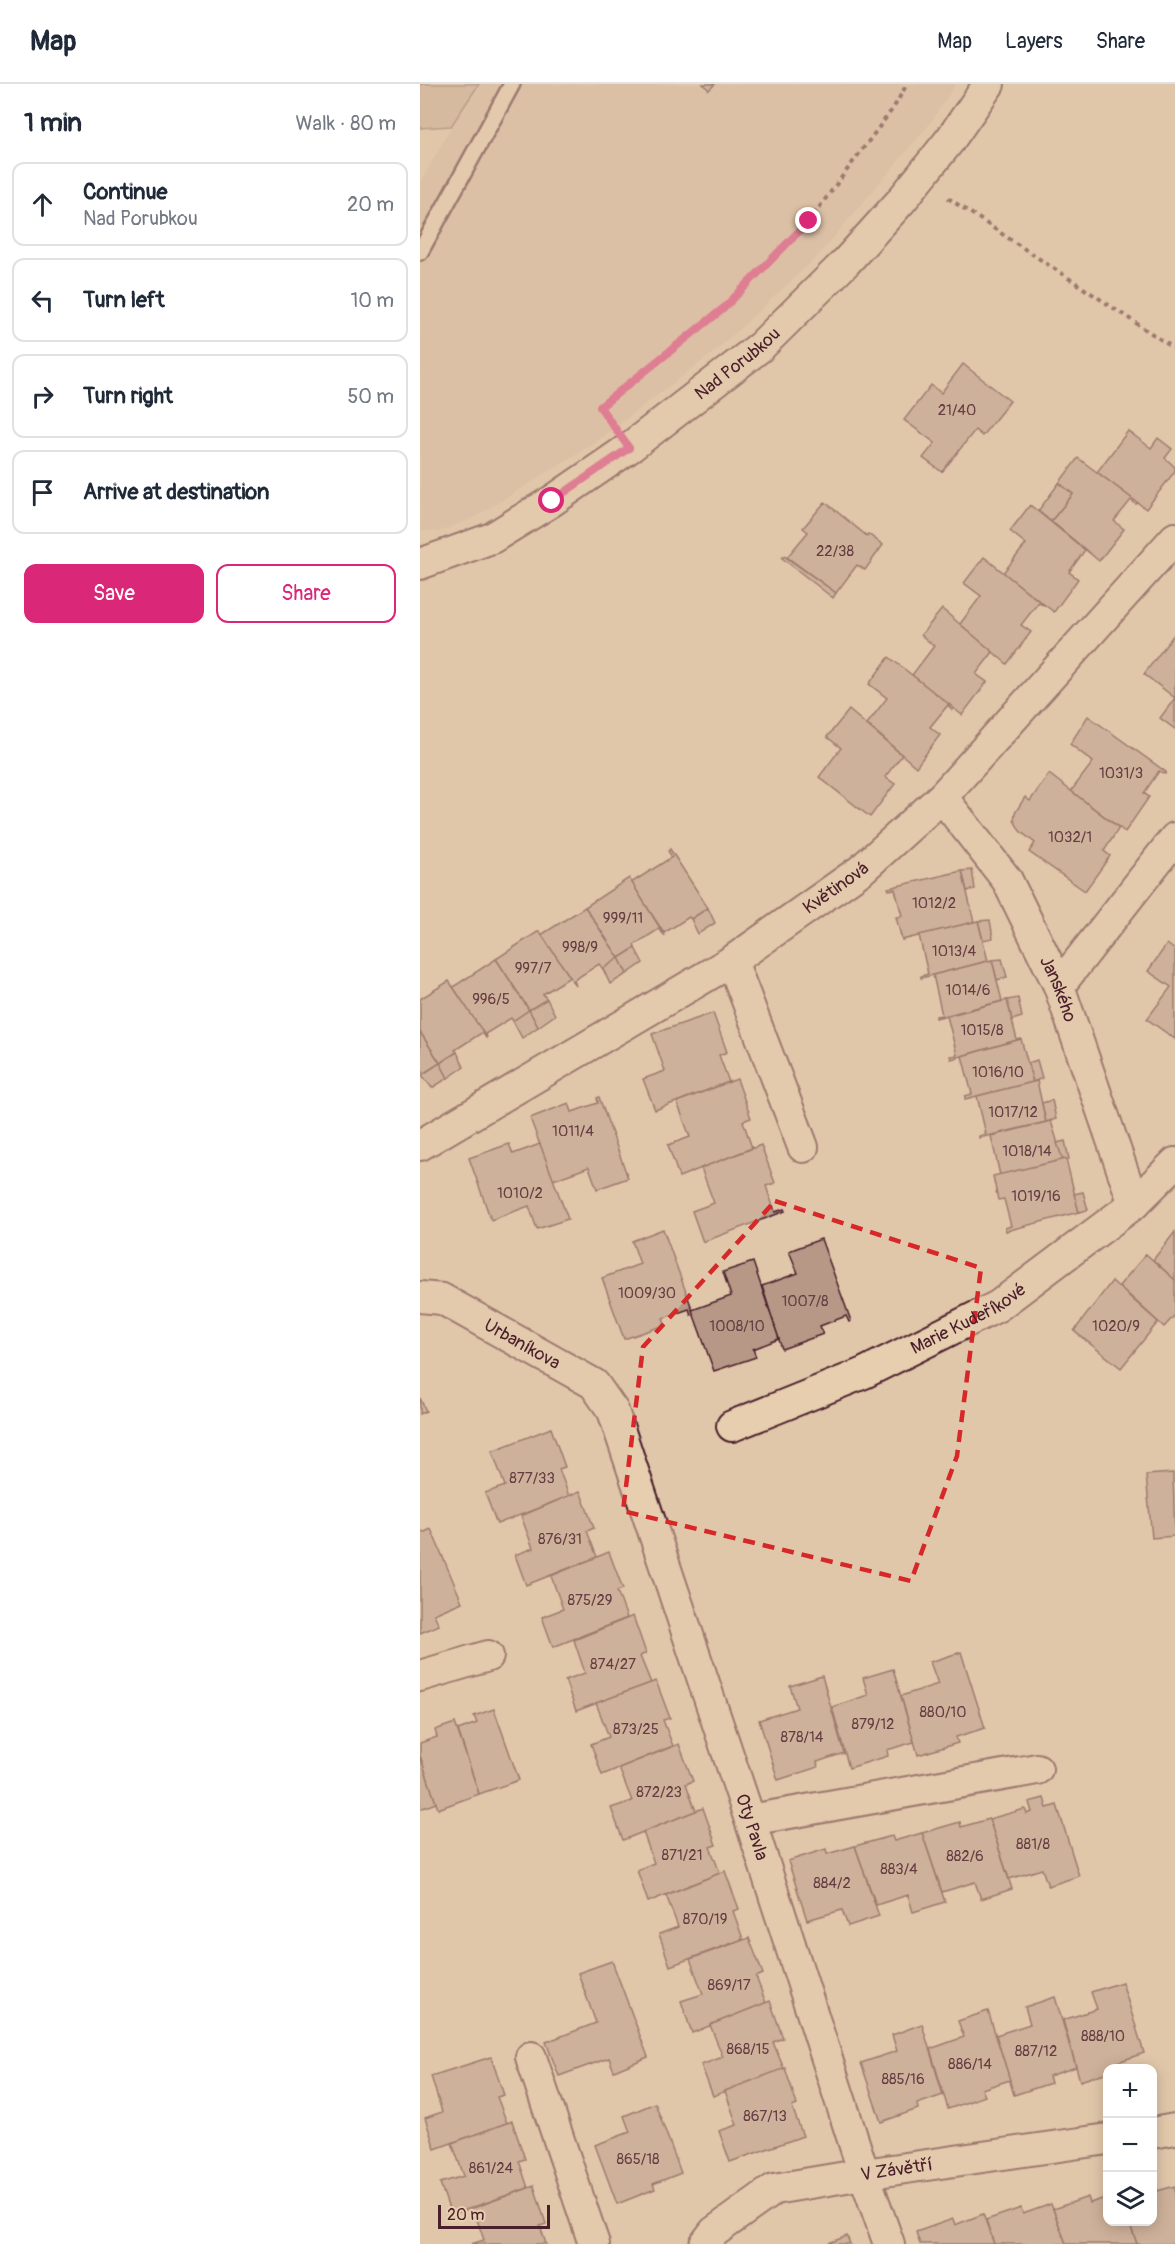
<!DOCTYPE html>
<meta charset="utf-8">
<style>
:root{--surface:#fff;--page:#f2f2f3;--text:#1f2937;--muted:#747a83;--line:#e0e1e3;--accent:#db2777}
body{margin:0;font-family:Pangolin,sans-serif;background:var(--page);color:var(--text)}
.controls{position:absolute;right:18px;bottom:18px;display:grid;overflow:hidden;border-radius:12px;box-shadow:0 3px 15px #0003}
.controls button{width:54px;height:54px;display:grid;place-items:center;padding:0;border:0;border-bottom:2px solid var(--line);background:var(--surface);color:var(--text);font:30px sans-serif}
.scale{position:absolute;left:18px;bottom:15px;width:112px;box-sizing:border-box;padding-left:6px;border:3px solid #4a1f2b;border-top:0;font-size:16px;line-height:21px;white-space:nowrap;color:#4a1f2b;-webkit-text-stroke:4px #e7ceaf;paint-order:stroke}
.stop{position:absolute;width:18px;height:18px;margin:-14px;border:4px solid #db2777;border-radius:50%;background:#fff}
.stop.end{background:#db2777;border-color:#fff;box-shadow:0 2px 6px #0008}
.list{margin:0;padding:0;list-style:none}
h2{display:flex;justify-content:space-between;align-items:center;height:78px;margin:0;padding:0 24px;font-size:26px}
h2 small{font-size:20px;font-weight:400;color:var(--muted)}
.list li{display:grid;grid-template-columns:39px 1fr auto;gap:18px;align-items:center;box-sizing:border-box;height:84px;margin:0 12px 12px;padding:0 12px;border:2px solid var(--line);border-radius:12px}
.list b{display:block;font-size:22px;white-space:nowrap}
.list p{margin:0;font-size:20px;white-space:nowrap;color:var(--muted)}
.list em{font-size:20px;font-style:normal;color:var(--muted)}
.actions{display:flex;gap:12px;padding:18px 24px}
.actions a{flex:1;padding:14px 0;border:2px solid var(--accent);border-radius:12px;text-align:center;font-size:21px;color:var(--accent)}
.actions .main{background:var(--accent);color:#fff}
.icon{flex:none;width:33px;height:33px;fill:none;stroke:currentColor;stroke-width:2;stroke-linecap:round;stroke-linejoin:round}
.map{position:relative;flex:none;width:755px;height:2160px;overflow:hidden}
header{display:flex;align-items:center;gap:36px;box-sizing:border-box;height:84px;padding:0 30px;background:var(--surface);border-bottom:2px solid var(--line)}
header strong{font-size:28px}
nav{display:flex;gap:33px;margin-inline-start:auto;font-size:21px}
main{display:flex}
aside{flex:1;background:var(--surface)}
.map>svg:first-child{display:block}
</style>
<header>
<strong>Map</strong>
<nav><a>Map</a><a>Layers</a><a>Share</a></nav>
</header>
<main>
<aside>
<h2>1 min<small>Walk · 80 m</small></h2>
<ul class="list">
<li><svg class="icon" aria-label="ahead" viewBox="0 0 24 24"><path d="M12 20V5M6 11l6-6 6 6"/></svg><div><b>Continue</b><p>Nad Porubkou</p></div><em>20 m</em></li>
<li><svg class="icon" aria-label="left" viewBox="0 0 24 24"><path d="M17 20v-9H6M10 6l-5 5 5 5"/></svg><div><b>Turn left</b></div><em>10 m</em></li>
<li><svg class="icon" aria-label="right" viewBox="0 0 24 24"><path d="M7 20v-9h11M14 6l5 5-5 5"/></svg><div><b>Turn right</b></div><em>50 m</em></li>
<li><svg class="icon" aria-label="arrive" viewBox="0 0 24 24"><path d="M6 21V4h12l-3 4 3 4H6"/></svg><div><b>Arrive at destination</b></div></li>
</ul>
<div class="actions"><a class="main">Save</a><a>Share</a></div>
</aside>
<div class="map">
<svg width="755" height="2160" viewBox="0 0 755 2160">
<rect width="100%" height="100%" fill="#e1c7aa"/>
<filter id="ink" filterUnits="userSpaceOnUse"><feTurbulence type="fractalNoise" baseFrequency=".0167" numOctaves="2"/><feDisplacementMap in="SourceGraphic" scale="12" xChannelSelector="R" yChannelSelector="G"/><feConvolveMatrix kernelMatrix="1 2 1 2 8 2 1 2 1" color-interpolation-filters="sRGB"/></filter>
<g filter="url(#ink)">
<!-- built -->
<path fill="#d4b9a0" d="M59 0H536L510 40 398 172 296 267 174 359 54 434 19 448 0 447V99L31 42Z"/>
<!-- green -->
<path fill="#c8ab94" stroke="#896560" stroke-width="1.5" d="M0 0H59L31 42 0 44Z"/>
<!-- building -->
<g fill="#b79887" stroke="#4a1f2b" stroke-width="1.5">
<path d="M283 0H295L289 6Z"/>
<path d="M543 280 590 317 562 352 555 346 522 388 503 374 515 359 484 336 511 301 521 309Z"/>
<path d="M708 347 731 364 738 354 752 365 745 374 755 383V387L726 425 677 388Z"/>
<path d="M658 374 718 419 716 420 711 416 694 437 704 445 679 477 631 437 653 410 639 399Z"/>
<path d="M639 399 653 410 631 437 618 427Z"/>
<path d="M405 418 447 452 448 450 463 461 445 486 437 481 416 509 367 473 388 448 383 444Z"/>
<path d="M610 421 665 466 649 488 658 495 634 528 583 489 606 460 590 447Z"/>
<path d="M364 472 416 509 413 514 362 474Z"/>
<path d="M564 473 624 521 618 519 601 541 611 548 587 580 540 540 561 512 544 499Z"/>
<path d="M522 525 573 568 556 590 567 598 542 631 492 591 514 562 501 551Z"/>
<path d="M755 549V614L724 590Z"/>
<path d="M469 573 534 624 532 626 528 621 510 643 520 651 496 683 447 640 467 614 449 600Z"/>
<path d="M755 614V645L740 634Z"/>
<path d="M429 626 482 671 465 693 475 700 450 733 399 693 421 664 407 653Z"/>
<path d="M668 632 746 688 745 690 739 687 724 709 729 713 705 748 651 707 673 678 650 660Z"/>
<path d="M629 690 699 744 684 767 690 772 665 807 609 768 615 759 600 747 594 736 595 729 605 713 610 717Z"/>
<path d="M250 765 288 824 271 835 269 833 244 849 211 799 252 773 248 767Z"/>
<path d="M552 786 555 805 547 807 542 787Z"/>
<path d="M542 787 554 838 482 856 476 833 482 832 475 805 469 806 468 804Z"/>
<path d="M209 794 245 852 239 845 214 861 215 864 199 874 165 823Z"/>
<path d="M165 823 199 874 183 885 179 880 154 896 156 902 121 851Z"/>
<path d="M288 824 295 839 278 850 271 835Z"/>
<path d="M570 836 573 854 563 856 558 837Z"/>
<path d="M558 837 568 877 501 894V892L508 890 499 851Z"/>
<path d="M119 847 150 893 123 910 127 915 109 926 76 875Z"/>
<path d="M747 860 755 866V955L727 935 751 903 728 887Z"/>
<path d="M215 864 223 879 207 890 199 874Z"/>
<path d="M199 874 207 890 190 900 183 885Z"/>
<path d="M76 875 109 926 93 937 91 934 65 950 67 953 66 954 33 903Z"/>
<path d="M582 875 587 893 577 896 572 876Z"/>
<path d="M572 876 582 917 516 934V932L522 931 513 891Z"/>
<path d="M29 897 63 948 35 966 37 968 20 979 0 948V915Z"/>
<path d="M598 914 602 933 592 936 587 916Z"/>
<path d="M127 915 135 931 118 943 109 926Z"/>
<path d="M587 916 597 956 531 975 530 972 537 971 527 932Z"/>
<path d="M109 926 118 943 102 954 93 937Z"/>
<path d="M293 929 307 968 299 971 309 998 235 1026 223 995 245 987 232 950Z"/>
<path d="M0 948 20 979 4 989 0 984Z"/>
<path d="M601 955 613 998 545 1015V1012L552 1010 542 972Z"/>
<path d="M37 968 44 983 28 994 20 979Z"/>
<path d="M617 976 622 994 613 998 608 979Z"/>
<path d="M20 979 28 994 12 1004 2 991Z"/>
<path d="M317 995 331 1034 323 1037 332 1064 259 1093 248 1061 270 1053 257 1018Z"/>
<path d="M617 997 626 1038 559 1054V1052L566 1050 557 1012Z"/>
<path d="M179 1013 208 1094 177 1105 169 1083 133 1096 110 1034 149 1019 152 1028 178 1019 177 1014Z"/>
<path d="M632 1016 636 1035 626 1038 622 1019Z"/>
<path d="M631 1037 643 1076 580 1091 571 1052Z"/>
<path d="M645 1057 649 1075 643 1076 637 1059Z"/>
<path d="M89 1060 93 1070 120 1060 148 1135 117 1145 109 1122 71 1136 49 1074Z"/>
<path d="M341 1061 355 1099 346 1102 355 1128 364 1125 365 1127 283 1158 272 1127 294 1119 281 1084Z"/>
<path d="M646 1075 659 1128 586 1147 585 1144 591 1142 584 1115 578 1116 573 1092Z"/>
<path d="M663 1108 668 1126 659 1128 654 1110Z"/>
<path d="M243 1145 274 1230 271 1231 269 1225 243 1234 245 1241 204 1255 182 1194 220 1180 212 1157Z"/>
<path d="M755 1148V1196L733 1176Z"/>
<path d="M401 1155 431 1237 429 1238 426 1232 400 1242 403 1250 362 1265 342 1202 378 1189 369 1167Z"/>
<path d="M726 1170 755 1196V1231L744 1243 699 1202Z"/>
<path d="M333 1178 359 1255 333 1265 336 1273 294 1287 272 1226 311 1212 303 1188Z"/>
<path d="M692 1197 738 1238 701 1284 654 1247Z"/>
<path d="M0 1314 6 1327 0 1330Z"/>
<path d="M131 1344 145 1383 139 1385 149 1412 77 1440 65 1409 85 1402 72 1367Z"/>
<path d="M753 1389 755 1452 732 1454 726 1391Z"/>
<path d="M160 1407 174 1444 167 1447 177 1473 106 1501 95 1471 113 1464 101 1432Z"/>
<path d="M11 1445 42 1518 14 1530 19 1541 0 1549V1447L5 1448Z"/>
<path d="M189 1468 203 1505 197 1507 207 1534 133 1563 122 1533 143 1525 131 1492Z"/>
<path d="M213 1532 226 1569 220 1572 231 1599 156 1627 145 1596 165 1589 154 1556Z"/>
<path d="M541 1568 565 1644 536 1653 538 1659 498 1671 481 1612 518 1600 510 1578Z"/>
<path d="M473 1585 494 1658 467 1666 468 1672 429 1684 412 1623 448 1611 443 1594Z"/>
<path d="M402 1592 424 1669 397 1678 398 1683 358 1696 339 1636 377 1624 370 1602Z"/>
<path d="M236 1597 250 1634 243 1636 253 1662 182 1691 171 1660 189 1653 176 1619Z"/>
<path d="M74 1625 99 1696 59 1710 38 1646 57 1639 54 1632Z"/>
<path d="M35 1639 59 1710 18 1725 0 1672V1659L17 1653 15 1646Z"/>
<path d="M259 1660 273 1697 266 1700 276 1727 203 1756 191 1724 212 1717 199 1684Z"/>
<path d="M0 1672 16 1719 0 1725Z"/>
<path d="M624 1714 627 1724 637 1721 659 1792 628 1802 622 1785 589 1795 569 1735 605 1725 607 1730 612 1728 609 1718Z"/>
<path d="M283 1724 296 1761 290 1763 300 1789 228 1818 217 1786 234 1779 223 1748Z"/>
<path d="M569 1735 592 1805 561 1815 555 1798 522 1808 502 1749 540 1738 541 1743Z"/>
<path d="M502 1749 525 1818 493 1828 488 1811 456 1821 435 1762 472 1752 474 1757Z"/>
<path d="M435 1762 459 1832 428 1842 422 1826 387 1836 368 1777 406 1765 407 1770Z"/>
<path d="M305 1787 319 1825 313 1827 323 1855 250 1882 239 1850 258 1843 246 1811Z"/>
<path d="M329 1854 343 1890 336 1893 346 1919 272 1949 261 1917 283 1910 270 1875Z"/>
<path d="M192 1877 228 1973 194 1987 189 1974 139 1992 126 1958 176 1939 158 1889Z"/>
<path d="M702 1898 724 1969 695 1979 697 1984H688V1988L660 1997 643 1936 677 1925 671 1908Z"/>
<path d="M635 1913 656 1983 629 1992 631 1999 594 2011 576 1951 610 1940 605 1923Z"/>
<path d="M350 1917 363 1954 353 1958 364 1985 293 2012 281 1981 303 1973 290 1941Z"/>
<path d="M568 1927 590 1996 562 2005 565 2012 528 2025 510 1965 544 1953 538 1937Z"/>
<path d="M502 1940 523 2011 497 2020 498 2025 461 2038 441 1979 477 1967 472 1951Z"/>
<path d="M71 1973 84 2011 77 2013 87 2039 15 2065 5 2034 22 2028 11 1992Z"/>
<path d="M365 1984 377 2021 372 2023 383 2052 310 2078 299 2047 317 2041 305 2007Z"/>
<path d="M235 2019 261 2089 233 2100 235 2105 197 2120 175 2061 210 2048 204 2032Z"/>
<path d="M92 2037 105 2075 99 2077 108 2104 31 2131 20 2099 44 2092 32 2059Z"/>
<path d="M736 2101 737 2107 755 2102V2160H717L709 2138H732V2103Z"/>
<path d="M114 2102 126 2140 120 2142 126 2160H51L64 2156 53 2124Z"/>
<path d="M668 2113 670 2119 688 2113V2138H709L717 2160H646L633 2125Z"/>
<path d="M631 2120 646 2160H574L566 2136 601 2124 603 2130Z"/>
<path d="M563 2130 574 2160H500L496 2148 533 2135 535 2141Z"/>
<path d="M427 2152 430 2160H406Z"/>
</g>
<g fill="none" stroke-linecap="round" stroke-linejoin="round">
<defs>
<path id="lane" d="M0 168 92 0"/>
<g id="street">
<path id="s1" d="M0 480 72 454 132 417 209 364 340 263 426 178 481 117 530 56 569 0"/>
<path id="s2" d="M522 713 587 796 639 902 714 1120"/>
<path d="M312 877 383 1063"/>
<path d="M639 902 755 754"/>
<path id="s3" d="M0 1061 312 877 441 786 522 713 755 454"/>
<path id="s4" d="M0 1213 22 1215 174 1300 193 1327 330 1736 444 2090 469 2160"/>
<path id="s5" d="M312 1342 444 1289 578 1222 714 1120 755 1079"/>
<path d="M0 1592 68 1572"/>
<path d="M330 1736 617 1685"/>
<path d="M111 1973 174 2160"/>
<path d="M732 2049 755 2045"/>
<path id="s6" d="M285 2160 294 2148 354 2105 444 2090 688 2055"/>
</g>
</defs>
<!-- lane casing -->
<use href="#lane" stroke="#4a1f2b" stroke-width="20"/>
<!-- street casing -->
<use href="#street" stroke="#4a1f2b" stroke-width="34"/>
<!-- path -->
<g stroke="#4a1f2b" stroke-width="4" stroke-dasharray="4.5 4.5" stroke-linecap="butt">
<path d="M528 114 755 265"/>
<path d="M190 338 180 323 304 224 389 137 474 23 487 0"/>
</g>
<!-- lane -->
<use href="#lane" stroke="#e7ceaf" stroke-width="15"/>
<!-- street -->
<use href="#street" stroke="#e7ceaf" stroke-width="30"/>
</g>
</g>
<g fill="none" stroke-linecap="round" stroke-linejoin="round" filter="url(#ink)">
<!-- route -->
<path stroke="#db2777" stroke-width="8" d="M132 417 209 364 180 323 304 224 389 137"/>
</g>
<!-- marked area -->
<path d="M0 0H755V2160H0ZM355 1117 561 1184 537 1372 491 1497 203 1427 223 1263Z" fill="#e1c7aa" fill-opacity=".55" fill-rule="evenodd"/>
<path fill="none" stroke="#d62828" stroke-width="4.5" stroke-dasharray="12 8" stroke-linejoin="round" d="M355 1117 561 1184 537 1372 491 1497 203 1427 223 1263Z"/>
<g text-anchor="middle" stroke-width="6" stroke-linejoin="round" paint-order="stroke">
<!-- number labels -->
<g font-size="15" fill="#653d42">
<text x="537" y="331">21/40</text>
<text x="415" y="472">22/38</text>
<text x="701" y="694">1031/3</text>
<text x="650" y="758">1032/1</text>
<text x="514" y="824">1012/2</text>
<text x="203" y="839">999/11</text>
<text x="160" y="868">998/9</text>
<text x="534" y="872">1013/4</text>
<text x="113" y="889">997/7</text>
<text x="548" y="911">1014/6</text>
<text x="71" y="920">996/5</text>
<text x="562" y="951">1015/8</text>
<text x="578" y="993">1016/10</text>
<text x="593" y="1033">1017/12</text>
<text x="153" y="1052">1011/4</text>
<text x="607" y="1072">1018/14</text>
<text x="100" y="1114">1010/2</text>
<text x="616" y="1117">1019/16</text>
<text x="227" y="1214">1009/30</text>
<text x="385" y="1222">1007/8</text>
<text x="317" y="1247">1008/10</text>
<text x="696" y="1247">1020/9</text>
<text x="112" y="1399">877/33</text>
<text x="140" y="1460">876/31</text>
<text x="170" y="1521">875/29</text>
<text x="193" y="1585">874/27</text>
<text x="523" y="1633">880/10</text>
<text x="453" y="1645">879/12</text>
<text x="216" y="1650">873/25</text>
<text x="382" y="1658">878/14</text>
<text x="239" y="1713">872/23</text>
<text x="613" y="1765">881/8</text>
<text x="262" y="1776">871/21</text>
<text x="545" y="1777">882/6</text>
<text x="479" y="1790">883/4</text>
<text x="412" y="1804">884/2</text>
<text x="285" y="1840">870/19</text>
<text x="309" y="1906">869/17</text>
<text x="683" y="1957">888/10</text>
<text x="328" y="1970">868/15</text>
<text x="616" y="1972">887/12</text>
<text x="550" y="1985">886/14</text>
<text x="483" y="2000">885/16</text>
<text x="345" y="2037">867/13</text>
<text x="218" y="2080">865/18</text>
<text x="71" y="2089">861/24</text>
</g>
<!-- street labels -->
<g font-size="18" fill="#4a1f2b" stroke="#e7ceaf">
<text dy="6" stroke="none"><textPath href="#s1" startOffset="378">Nad Porubkou</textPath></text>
<text dy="6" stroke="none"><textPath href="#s3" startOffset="489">Květinová</textPath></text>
<text dy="6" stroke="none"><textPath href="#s2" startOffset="226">Janského</textPath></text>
<text dy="6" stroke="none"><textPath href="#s5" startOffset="260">Marie Kudeříkové</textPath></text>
<text dy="6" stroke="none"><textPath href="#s4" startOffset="114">Urbaníkova</textPath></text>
<text dy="6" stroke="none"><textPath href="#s4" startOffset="668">Oty Pavla</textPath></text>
<text dy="6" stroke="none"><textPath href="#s6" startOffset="213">V Závětří</textPath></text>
</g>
</g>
</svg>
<div class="controls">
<button>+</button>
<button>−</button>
<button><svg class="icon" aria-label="layers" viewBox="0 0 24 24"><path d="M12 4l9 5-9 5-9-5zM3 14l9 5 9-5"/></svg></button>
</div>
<div class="scale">20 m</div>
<div class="stop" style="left:132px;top:417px"></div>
<div class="stop end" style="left:389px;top:137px"></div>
</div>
</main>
